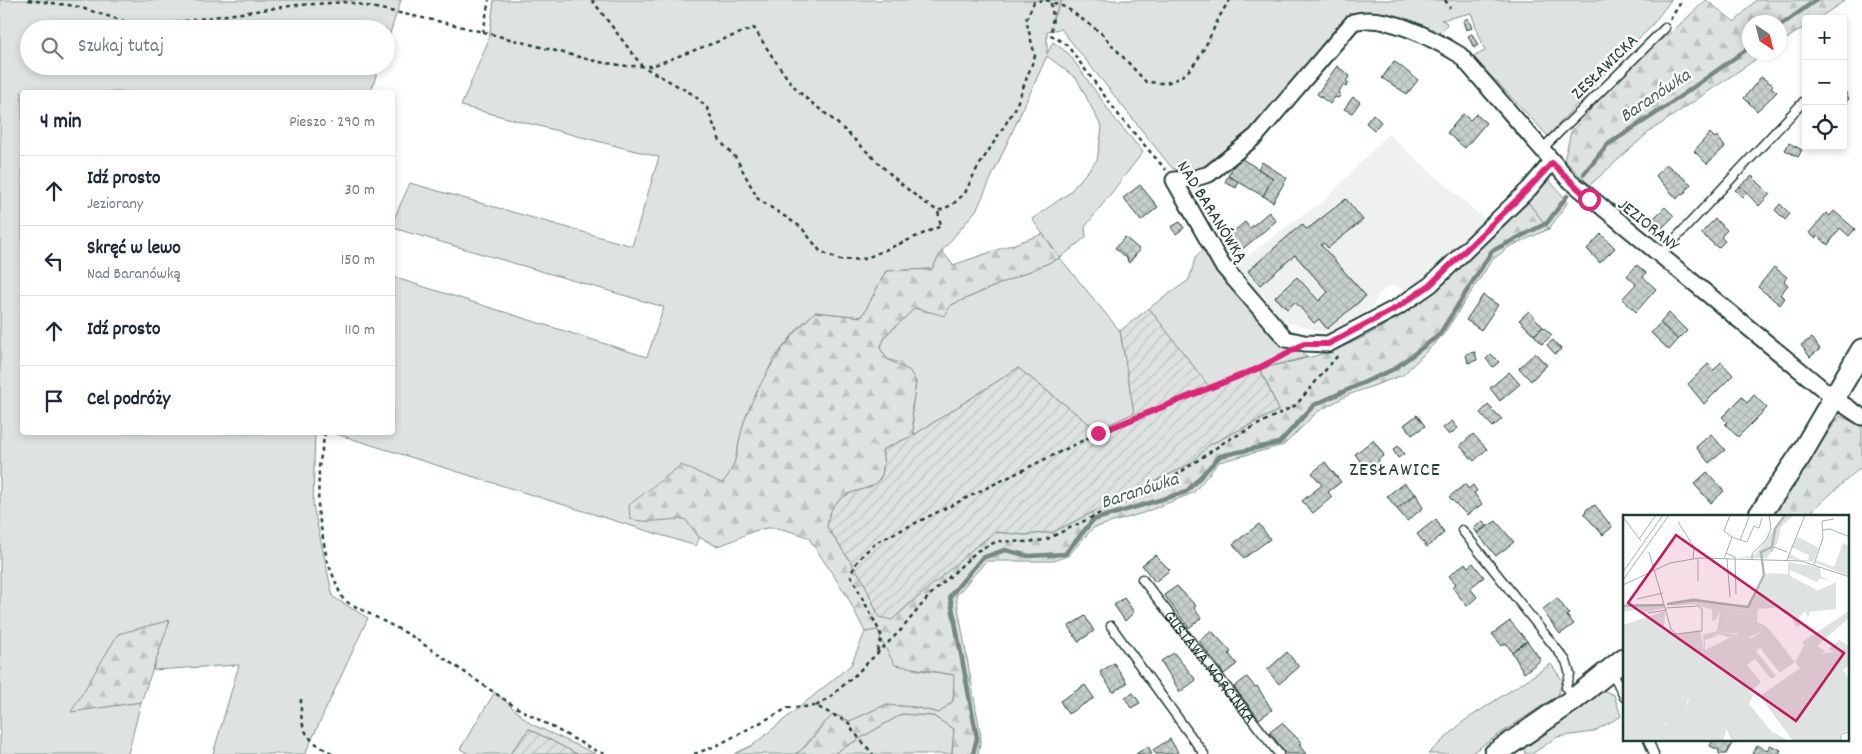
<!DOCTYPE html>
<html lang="pl">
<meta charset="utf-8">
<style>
:root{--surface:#fff;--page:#f2f2f3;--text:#1f2937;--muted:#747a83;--line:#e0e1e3}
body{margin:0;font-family:Dekko,sans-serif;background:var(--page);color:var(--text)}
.controls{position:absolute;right:15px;top:15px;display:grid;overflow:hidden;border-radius:5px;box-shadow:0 2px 8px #0003}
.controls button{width:45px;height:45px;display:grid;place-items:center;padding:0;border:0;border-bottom:1px solid var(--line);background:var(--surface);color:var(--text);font:25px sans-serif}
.compass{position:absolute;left:1742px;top:15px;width:45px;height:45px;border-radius:50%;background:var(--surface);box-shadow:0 2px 8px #0003;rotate:145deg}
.stop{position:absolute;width:15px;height:15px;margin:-11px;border:4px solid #db2777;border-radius:50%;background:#fff}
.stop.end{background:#db2777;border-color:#fff;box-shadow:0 1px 5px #0008}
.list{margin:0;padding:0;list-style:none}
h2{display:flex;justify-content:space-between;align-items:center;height:65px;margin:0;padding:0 20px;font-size:21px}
h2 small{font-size:16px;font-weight:400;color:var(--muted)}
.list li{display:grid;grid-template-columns:32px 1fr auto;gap:15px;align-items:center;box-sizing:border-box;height:70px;padding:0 20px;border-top:1px solid var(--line)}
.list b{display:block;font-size:19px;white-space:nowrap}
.list p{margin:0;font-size:16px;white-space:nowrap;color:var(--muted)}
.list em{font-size:16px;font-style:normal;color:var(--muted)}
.icon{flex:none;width:28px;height:28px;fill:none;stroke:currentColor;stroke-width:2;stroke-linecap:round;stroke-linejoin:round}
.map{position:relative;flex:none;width:1862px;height:754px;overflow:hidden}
.search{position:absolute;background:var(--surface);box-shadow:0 2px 8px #0003;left:20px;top:20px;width:375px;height:55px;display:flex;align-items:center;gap:12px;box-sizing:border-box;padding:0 18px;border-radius:28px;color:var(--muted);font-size:19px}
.panel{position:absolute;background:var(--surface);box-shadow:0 2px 8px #0003;left:20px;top:90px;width:375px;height:345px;border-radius:5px}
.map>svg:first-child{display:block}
</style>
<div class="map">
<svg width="1862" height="754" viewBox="0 0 1862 754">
<defs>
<pattern id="forest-firs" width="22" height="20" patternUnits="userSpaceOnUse" patternTransform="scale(1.25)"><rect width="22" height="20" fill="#dee3e2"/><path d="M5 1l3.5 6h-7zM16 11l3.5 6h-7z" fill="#bec4c2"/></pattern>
<pattern id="garden-furrows" width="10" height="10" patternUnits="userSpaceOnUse" patternTransform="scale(1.25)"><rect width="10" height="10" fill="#dee3e2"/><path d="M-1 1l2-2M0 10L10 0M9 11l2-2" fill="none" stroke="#bec4c2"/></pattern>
<pattern id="building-cross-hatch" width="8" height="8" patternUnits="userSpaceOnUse" patternTransform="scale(1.25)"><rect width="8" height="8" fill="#c7cfcc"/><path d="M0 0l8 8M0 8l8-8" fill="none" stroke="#aab3b0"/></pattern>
</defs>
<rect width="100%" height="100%" fill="#fff"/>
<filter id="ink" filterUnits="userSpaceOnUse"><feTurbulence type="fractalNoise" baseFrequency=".02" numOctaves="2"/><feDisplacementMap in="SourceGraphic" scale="10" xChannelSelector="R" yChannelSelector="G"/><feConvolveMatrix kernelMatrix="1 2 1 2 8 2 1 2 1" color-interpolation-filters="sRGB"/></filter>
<g filter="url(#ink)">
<!-- built -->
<path fill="#eef1f0" d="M1388 134 1489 223 1409 292 1391 285 1379 294 1372 308 1327 333 1278 320 1266 304V298L1231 269 1294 221 1324 201Z"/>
<!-- grass -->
<g fill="#dee3e2" stroke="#7e908b">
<path d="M0 0H401L386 45V29H29V66H379L371 92H22V432L315 433 313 505 333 597 368 618 305 754H213L239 665 153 670 169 620 72 711 141 702 128 754H0Z"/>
<path d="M494 0H1062L1051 22 1062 0H1671L1649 29 1625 51 1548 136 1473 57 1485 51 1471 13 1441 20 1446 22 1447 26 1437 34 1366 12 1352 17 1254 132 1194 176 1172 168 1061 29 1047 31V54L1053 42 1069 54 1115 119 1143 152 1085 227 1086 237 1060 258 1120 331 1135 413 1097 430 1018 368 914 435 912 409 916 382 900 363 887 359 880 348 886 335 915 308 928 312 951 305 1060 258 1032 219 1069 193 1097 160 1102 128 1077 79 1047 56 977 209 942 251 932 269 886 271 862 317 815 312 797 329 773 360 744 422 732 473 723 483 696 546 333 433 392 432 393 277 647 357 664 307 393 228V221L410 183 632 246 659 157 461 106 489 39Z"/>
<path d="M1549 180 1568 202 1549 229 1526 200 1540 184Z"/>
<path d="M1205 248 1257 317 1282 343 1307 357 1260 369 1211 390 1149 308 1189 280 1196 256Z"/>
<path d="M878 629 881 640 913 669 955 675 953 701 939 713 914 707 885 705 850 721 823 723 801 751 795 754H734L753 745 851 665 865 632Z"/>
<path d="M1551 664 1563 681 1558 695 1470 754H1428L1464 721Z"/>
<path d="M1601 689 1614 695 1621 716 1593 732 1557 737 1532 754H1525L1523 744Z"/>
<path d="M495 692 531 724 596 754H577L529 729 510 754H470L460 749Z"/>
<path d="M902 714 933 716 954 729 952 754H833Z"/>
</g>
<!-- forest -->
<g fill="url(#forest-firs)" stroke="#7e908b">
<path d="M1706 0 1735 22 1756 0H1846L1817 19H1806V26L1780 43V22H1750V52L1765 53 1649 132 1590 185 1564 160 1571 132 1635 59 1673 31Z"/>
<path d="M1526 200 1549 229 1509 247 1492 260 1443 335 1403 375 1348 395 1317 412 1284 445 1219 462 1193 493 1143 513 1093 528 1069 555 1054 561H986L956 596 981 737 978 754H952L954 729 933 716 902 714 833 754H795C810 747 820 725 834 714L850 721 885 705 914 707 939 713 953 701 954 675 895 665 881 640 878 630 865 632 847 596 808 537C795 533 781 527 768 528 750 529 734 543 716 546L699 537 685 519C666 519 648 524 630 519L629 505 681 465 722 483C739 466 737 441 745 419 761 377 783 343 815 312L862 317 886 271 932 269 942 251 953 265 1043 234 1060 258 951 305 945 316 915 308 886 335 880 348 887 359 910 371 916 382 912 409 914 435 882 450 884 462 882 475 874 486 848 494 827 527 863 580 879 617 996 532 1025 535 1053 532 1190 464 1209 445 1279 410 1260 369C1283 363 1308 359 1331 351 1408 325 1470 256 1526 200Z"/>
<path d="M1840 416 1862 426V466L1814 509 1810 516H1768Z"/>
<path d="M170 620 141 702 71 712 118 634Z"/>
</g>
<!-- garden -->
<g fill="url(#garden-furrows)" stroke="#7e908b">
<path d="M1149 308 1211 389 1260 369 1279 410 1209 445 1190 464 1053 532 1025 535 996 532 975 547 892 620 879 617 863 580 827 527C828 518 830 509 837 502 859 481 891 498 882 450L914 435 1018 368 1097 430 1134 413 1120 331Z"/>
<path d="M529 729 577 754H510Z"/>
</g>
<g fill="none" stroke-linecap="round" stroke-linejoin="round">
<!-- stream -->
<g stroke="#758883" stroke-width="4.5">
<path d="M1780 26 1816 0"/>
<path d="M1584 174 1607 145 1664 108 1750 47"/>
<path d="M973 754 977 738 950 596 982 558 1005 550 1029 556 1065 554 1093 520 1186 492 1220 456 1279 443 1314 405 1394 369 1439 335 1492 251 1547 223 1567 196"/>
</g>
</g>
<!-- building -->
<g fill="url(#building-cross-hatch)" stroke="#1f3d34">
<path d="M1468 18 1472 28 1466 30 1463 21Z"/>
<path d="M1472 34 1478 45 1474 48 1468 36Z"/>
<path d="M1394 61 1418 80 1407 94 1382 78Z"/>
<path d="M1337 66 1350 76 1346 81 1349 83 1346 87 1343 85 1338 93 1341 95 1338 98 1335 97 1330 104 1317 94Z"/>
<path d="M1761 77 1773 85 1771 87 1777 92 1757 111 1744 98Z"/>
<path d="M1845 91 1849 99 1843 105V93Z"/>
<path d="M1353 97 1360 102 1352 113 1344 109Z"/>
<path d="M1373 114 1381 122 1374 130 1366 123Z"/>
<path d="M1463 114 1470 120 1476 114 1486 123 1465 148 1447 133Z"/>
<path d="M1710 133 1715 138 1717 136 1725 147 1707 164 1694 151Z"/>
<path d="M1789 143 1802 150 1798 157 1785 150Z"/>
<path d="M1239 157 1273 178 1263 196 1228 176Z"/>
<path d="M1262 162 1287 178 1273 202 1263 196 1273 178 1258 169Z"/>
<path d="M1666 164 1691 184 1683 195 1681 194 1677 199 1656 176Z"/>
<path d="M1228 176 1239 182 1236 188 1225 182Z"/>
<path d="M1752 176 1770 194 1759 206 1740 186Z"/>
<path d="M1140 185 1158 207 1141 221 1123 198Z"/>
<path d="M1740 186 1747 193 1743 197 1735 190Z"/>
<path d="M1346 199 1363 220 1328 248 1324 243 1321 245 1366 296 1327 329 1319 319 1314 323 1295 302 1287 309 1275 297 1297 277 1319 301 1328 292 1295 255 1260 285 1248 271 1302 224 1306 229 1310 227Z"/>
<path d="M1780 204 1790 214 1785 220 1775 210Z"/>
<path d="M1665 207 1674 216 1662 228 1653 219Z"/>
<path d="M1834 211 1855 229 1849 236 1840 228 1828 245 1818 236 1815 238 1809 233 1826 213 1830 216Z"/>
<path d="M1269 212 1276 221 1239 252 1227 237 1245 222 1250 228Z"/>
<path d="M1715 219 1727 230 1721 237 1725 241 1718 248 1701 233Z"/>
<path d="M1180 222 1184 228 1176 234 1171 227Z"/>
<path d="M1601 234 1615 248 1600 263 1587 249Z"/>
<path d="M1125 237 1140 250 1129 263 1127 261 1128 259 1115 248Z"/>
<path d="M1637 265 1646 273 1643 277 1656 289 1636 312 1622 299 1636 284 1627 276Z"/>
<path d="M1774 267 1787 277 1784 281 1788 285 1780 295 1785 298 1780 305 1758 287Z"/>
<path d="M1483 295 1498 305 1481 330 1466 320Z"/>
<path d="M1529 311 1543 327 1534 335 1519 320Z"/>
<path d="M1669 313 1687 331 1678 340 1660 323Z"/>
<path d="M1660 323 1678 340 1669 350 1651 333Z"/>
<path d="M1543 327 1552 335 1542 344 1534 335Z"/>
<path d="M1812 338 1820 349 1810 357 1801 345Z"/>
<path d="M1553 340 1561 349 1555 354 1547 345Z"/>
<path d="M1475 352 1477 360 1468 363 1466 354Z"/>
<path d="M1535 353 1547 365 1531 381 1519 368Z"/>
<path d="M1491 354 1499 362 1493 367 1486 359Z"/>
<path d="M1721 362 1733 375 1704 404 1688 384 1708 364 1714 370Z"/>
<path d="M1509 372 1520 384 1500 401 1490 388Z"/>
<path d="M1754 395 1767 408 1738 437 1725 424 1727 422 1722 417 1742 397 1747 403Z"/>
<path d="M1488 405 1502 419 1493 427 1480 413Z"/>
<path d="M1417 415 1425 426 1412 435 1404 425Z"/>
<path d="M1452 421 1458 428 1449 435 1443 428Z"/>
<path d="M1473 434 1487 449 1474 461 1460 446Z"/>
<path d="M1711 434 1725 450 1709 463 1696 447Z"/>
<path d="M1373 440 1384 455 1378 460 1380 463 1376 467 1373 464 1366 469 1355 454Z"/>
<path d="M1398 446 1404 454 1398 458 1393 450Z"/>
<path d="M1325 462 1341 482 1328 492 1332 497 1313 513 1302 501 1322 485 1312 473Z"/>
<path d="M1707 472 1724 491 1711 503 1694 484Z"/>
<path d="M1404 483 1416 494 1397 509 1387 496Z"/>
<path d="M1465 484 1468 489 1473 485 1477 491 1474 493 1482 504 1467 515 1449 497Z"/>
<path d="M1416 494 1423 508 1407 521 1397 509Z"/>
<path d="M1595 505 1612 527 1603 535 1584 514 1587 509Z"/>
<path d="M1436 519 1444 533 1427 547 1417 534Z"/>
<path d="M1483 521 1487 526 1477 533 1474 528Z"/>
<path d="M1496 521 1514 542 1496 556 1477 533Z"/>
<path d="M1259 524 1270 539 1244 558 1233 544Z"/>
<path d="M1155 555 1170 570 1155 582 1142 565Z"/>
<path d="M1465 563 1468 567 1473 563 1484 577 1470 588 1477 597 1467 606 1452 587 1456 584 1449 576Z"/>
<path d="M1177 586 1196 606 1194 608 1201 618 1189 628 1164 595Z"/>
<path d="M1124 598 1134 612 1125 621 1114 605Z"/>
<path d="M1557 598 1569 614 1567 616 1574 624 1560 634 1542 610Z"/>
<path d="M1085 616 1094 631 1078 642 1069 626Z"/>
<path d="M1510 621 1527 641 1512 652 1506 643 1502 646 1492 634Z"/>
<path d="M1212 631 1231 652 1229 654 1237 664 1224 674 1199 641Z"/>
<path d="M1527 641 1541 660 1524 673 1512 652Z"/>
<path d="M1287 652 1299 667 1279 684 1267 670Z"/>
<path d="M1174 653 1196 680 1180 692 1161 661Z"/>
<path d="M1114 663 1127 683 1113 692 1100 672Z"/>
<path d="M1247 677 1255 687 1257 686 1272 710 1259 719 1234 687Z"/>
<path d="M1085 685 1094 698 1068 714 1060 701Z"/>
<path d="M1133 693 1140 703 1131 708 1125 698Z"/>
<path d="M1282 723 1302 743 1299 745 1306 754H1286L1270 732Z"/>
<path d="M1170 739 1178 752 1174 754H1156L1153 750Z"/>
<path d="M1713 740H1734L1726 754H1719V750L1710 746Z"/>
<path d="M1757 745 1767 750 1770 745 1781 750 1779 754H1752Z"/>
<path d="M1148 746 1152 754H1136Z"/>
</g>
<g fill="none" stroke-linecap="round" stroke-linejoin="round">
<defs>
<g id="lane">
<path d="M1541 150 1665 28"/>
<path d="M1659 256 1806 99"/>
<path d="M1462 530 1566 661 1570 674 1566 687 1572 698"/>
<path id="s1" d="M1142 579 1279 754"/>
<path d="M1111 626 1204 754"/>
<path d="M1612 671 1624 697"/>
<path d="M1648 740 1654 754"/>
</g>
<path id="street" d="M1551 163 1529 189 1430 285 1398 307 1328 344 1304 343 1286 339 1222 265 1174 180 1192 179 1209 174 1256 136 1353 22C1385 13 1432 38 1460 55L1568 179 1835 399 1862 417"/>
<g id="secondary">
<path d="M1759 516 1800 456 1862 350"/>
<path d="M1495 754 1573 700 1624 659"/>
</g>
</defs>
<!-- lane casing -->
<use href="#lane" stroke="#1f3d34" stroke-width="11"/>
<!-- street casing -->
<use href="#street" stroke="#1f3d34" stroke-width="19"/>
<!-- secondary casing -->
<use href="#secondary" stroke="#1f3d34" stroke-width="25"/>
<!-- path -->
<g stroke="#1f3d34" stroke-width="2.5" stroke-dasharray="4 4" stroke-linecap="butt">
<path d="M28 0 75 6 143 27 297 5 348 2 451 24 599 62 627 66H652L754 28C766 47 778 66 792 84 805 100 824 111 838 124 871 154 901 189 938 211L952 205 965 193 975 172 1015 109 1035 56 1026 20 1034 2 1043 0"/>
<path d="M592 0 642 66 694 95 707 108 720 141 736 158 758 199 801 227 820 251 840 260 864 259 941 226 938 211"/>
<path d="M1046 0 1067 8 1101 33 1146 82C1153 82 1163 84 1169 82 1204 72 1210 25 1230 0"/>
<path d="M1445 0 1450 8"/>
<path d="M1051 3 1053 17 1051 35 1067 45 1121 118 1166 170"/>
<path d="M1670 20 1682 0"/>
<path d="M483 33 489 0"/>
<path d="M325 432 319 467 318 511 327 560 341 596 345 601 410 635 514 706 592 749 605 754"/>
<path d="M877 651 882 637 880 632 851 576C854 561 867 550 879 541L1086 439 1259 368 1288 353"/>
<path d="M301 699C300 730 305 740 334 754"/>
<path d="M816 706 830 697 853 677 901 630 929 596 977 551 998 541 1027 542 1045 540 1172 478 1226 441 1296 405 1339 354"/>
<path d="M694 754 716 746 788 708 816 706 849 723 853 731 873 754"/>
</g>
<!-- lane -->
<use href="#lane" stroke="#fff" stroke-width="8"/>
<!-- street -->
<use href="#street" stroke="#fff" stroke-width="15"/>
<!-- secondary -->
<use href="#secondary" stroke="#fff" stroke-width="21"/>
</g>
</g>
<g fill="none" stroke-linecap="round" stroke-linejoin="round" filter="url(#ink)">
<!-- route -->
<path stroke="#db2777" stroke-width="6" d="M1098 433 1259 368 1304 344H1328L1398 307 1430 285 1528 189 1552 163 1589 199"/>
</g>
<g text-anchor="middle" stroke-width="4.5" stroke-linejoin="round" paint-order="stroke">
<!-- street labels -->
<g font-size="18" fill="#1f3d34" stroke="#fff">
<text transform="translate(1604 66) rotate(-44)" y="6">ZESŁAWICKA</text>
<text transform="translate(1213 211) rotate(58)" y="6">NAD BARANÓWKĄ</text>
<text transform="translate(1649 224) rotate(39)" y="6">JEZIORANY</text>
<text dy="6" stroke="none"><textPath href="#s1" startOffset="111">GUSTAWA MORCINKA</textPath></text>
</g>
<!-- water labels -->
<g font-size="19" font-style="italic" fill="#4a625b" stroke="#fff">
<text transform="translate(1654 94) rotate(-34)" y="7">Baranówka</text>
<text transform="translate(1139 489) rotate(-18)" y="7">Baranówka</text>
</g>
<!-- quarter labels -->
<g font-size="20" letter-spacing="1" fill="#1f3d34" stroke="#fff">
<text x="1395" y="475">ZESŁAWICE</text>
</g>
</g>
<!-- overview -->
<g transform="translate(1623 515)">
<rect width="226" height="226" fill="#fff"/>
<path d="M201 21 193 45 211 52 220 28 226 31V61L192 48ZM175 22 196 33 190 47 165 44V38L178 45H185L186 40 168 32ZM165 47 197 52 198 61 209 67 197 63 194 67 167 55V61L194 75 185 103 182 96 172 107 177 105 179 109 173 112 168 101 159 92 135 94 130 85 146 60 144 58 165 59ZM42 96 41 112 51 119 77 115 81 137 80 120 94 116 97 97 101 98 105 108 118 109 116 119 94 116V121L82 125V135L106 123H129L145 113 172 147 157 158 137 133 133 136 153 161 148 164 132 144 124 150 138 167 127 177 130 180 126 189 148 216 166 226H109L103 213 107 203 101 195 76 203 67 202 62 195 66 184 55 183 31 197 35 206 45 207 37 212 33 226H0V110ZM226 96V103L194 131 202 136 198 139 211 137 205 134 216 125 226 131V150L220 155 226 164V216L217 218 218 226H170L137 181 177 153 172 147 181 131 179 127Z" fill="#dee3e2"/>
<path d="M171 0 158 12 155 27 144 43H115L132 40 160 1ZM140 57 146 60 134 82 156 87 143 89 134 82 130 85 135 89 134 107 143 111 149 121 137 117 119 126 94 119V116L115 120 118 109 132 106V94L117 95 84 88 83 93 71 89 48 91V87L70 83 125 92 138 68ZM5 89H41L42 93 19 98 18 94 0 97V90ZM55 183 65 184 62 195 67 202 101 195 107 203 100 226H33L37 212 45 208 34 206 30 198 38 190Z" fill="#dee3e2"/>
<path d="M213 67V94L185 97 192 77ZM84 88 117 95 132 94V106L122 110 105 108 101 98 97 97 93 105 89 106V94L83 93Z" fill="#dee3e2"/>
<path fill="none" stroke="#afbab7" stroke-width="2.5" d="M44 89 71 85 125 92 141 60 138 37 149 32 152 14 162 0M0 91 41 90"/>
<path fill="none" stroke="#a5b1ae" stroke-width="1" d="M107 0 101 16 109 22M0 2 18 26M55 7 71 32 70 44M200 15 207 14 227 22M16 24 33 0M117 25 124 27 131 11 136 13 139 3M26 37 48 114 53 119 79 116V94L75 91 43 93M148 37 151 32 164 37M103 38 112 42 113 79M101 44 109 22 117 25 127 0M104 44 107 82M129 45V39L143 25 148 14 146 0M164 45 182 0M191 49 200 23 199 6 211 4M0 57 40 0M0 65 46 0M75 66V44M0 70 47 48 76 43 178 46 227 62M14 84 40 78M25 98 44 95M218 226V219L227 217"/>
<path fill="#c2185b" fill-opacity="0.15" stroke="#c2185b" stroke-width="2.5" d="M53 20 221 138 173 206 5 88Z"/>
<rect width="226" height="226" fill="none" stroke="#1f3d34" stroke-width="2.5"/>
</g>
</svg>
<div class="controls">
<button>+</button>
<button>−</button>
<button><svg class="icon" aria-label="locate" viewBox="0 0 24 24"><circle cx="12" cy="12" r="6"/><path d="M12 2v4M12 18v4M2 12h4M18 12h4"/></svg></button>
</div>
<svg class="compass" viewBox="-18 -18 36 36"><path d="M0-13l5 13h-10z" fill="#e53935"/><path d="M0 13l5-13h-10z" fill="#747a83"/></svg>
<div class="stop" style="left:1589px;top:199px"></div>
<div class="stop end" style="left:1098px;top:433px"></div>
<div class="search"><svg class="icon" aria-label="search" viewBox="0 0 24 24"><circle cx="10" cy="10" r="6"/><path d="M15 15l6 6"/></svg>Szukaj tutaj</div>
<section class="panel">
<h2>4 min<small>Pieszo · 290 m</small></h2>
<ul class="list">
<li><svg class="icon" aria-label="ahead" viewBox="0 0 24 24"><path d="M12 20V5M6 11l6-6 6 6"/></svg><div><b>Idź prosto</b><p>Jeziorany</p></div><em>30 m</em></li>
<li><svg class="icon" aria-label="left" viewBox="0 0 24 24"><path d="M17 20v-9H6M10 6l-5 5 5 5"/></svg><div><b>Skręć w lewo</b><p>Nad Baranówką</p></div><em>150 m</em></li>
<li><svg class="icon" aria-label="ahead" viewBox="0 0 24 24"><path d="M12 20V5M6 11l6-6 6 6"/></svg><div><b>Idź prosto</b></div><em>110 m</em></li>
<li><svg class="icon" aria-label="arrive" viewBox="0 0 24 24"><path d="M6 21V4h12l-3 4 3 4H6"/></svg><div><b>Cel podróży</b></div></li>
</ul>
</section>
</div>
